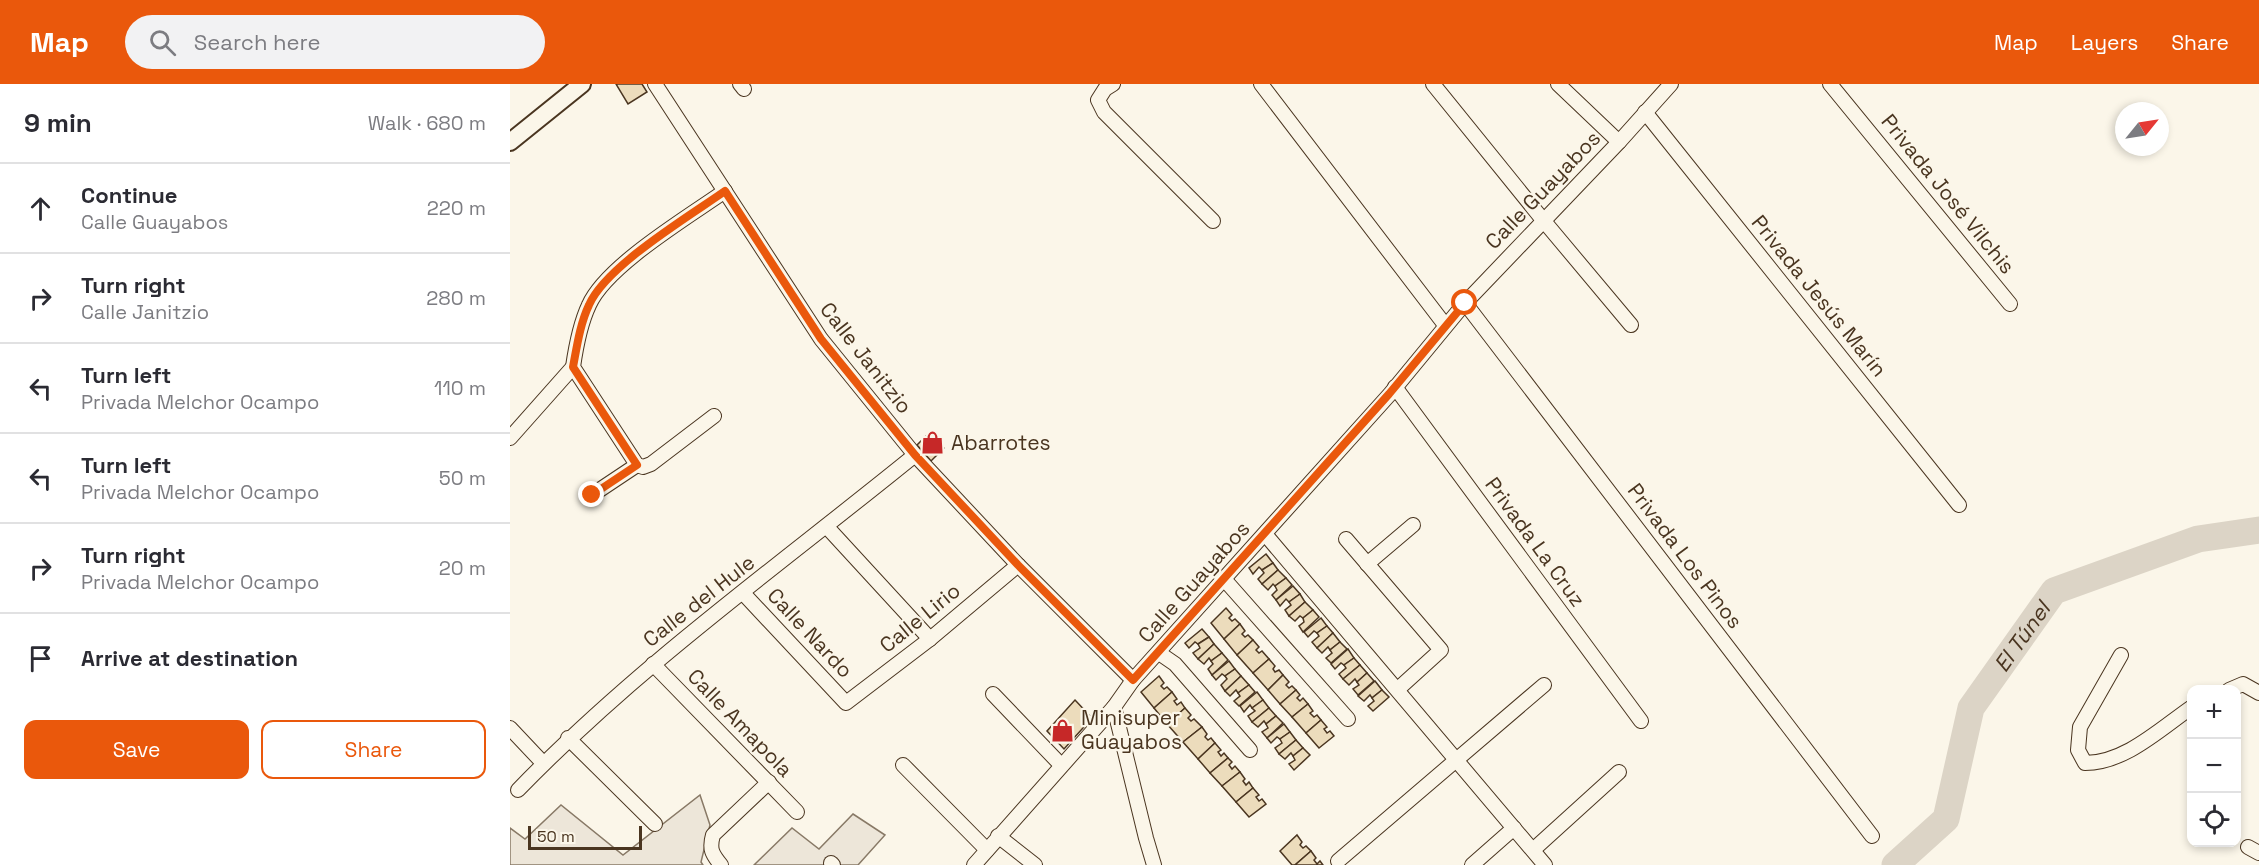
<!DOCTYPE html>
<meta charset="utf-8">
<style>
:root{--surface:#fff;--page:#f2f2f3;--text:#2b2b33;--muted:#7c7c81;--line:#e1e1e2;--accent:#ea580c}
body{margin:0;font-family:"Space Grotesk",sans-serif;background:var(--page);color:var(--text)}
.controls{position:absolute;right:18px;bottom:18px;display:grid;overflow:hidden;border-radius:12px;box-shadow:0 3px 9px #0003}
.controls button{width:54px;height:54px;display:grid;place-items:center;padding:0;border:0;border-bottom:2px solid var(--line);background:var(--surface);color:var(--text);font:30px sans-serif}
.compass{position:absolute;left:1605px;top:18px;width:54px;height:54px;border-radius:50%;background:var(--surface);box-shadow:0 3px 9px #0003;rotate:60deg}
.scale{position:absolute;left:18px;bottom:15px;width:114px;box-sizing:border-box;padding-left:6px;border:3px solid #4a3520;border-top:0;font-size:16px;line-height:21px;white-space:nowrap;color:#4a3520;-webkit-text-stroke:4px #fbf6e9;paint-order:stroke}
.stop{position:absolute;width:18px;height:18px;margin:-14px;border:4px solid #ea580c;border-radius:50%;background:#fff}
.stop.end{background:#ea580c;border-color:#fff;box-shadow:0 2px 6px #0008}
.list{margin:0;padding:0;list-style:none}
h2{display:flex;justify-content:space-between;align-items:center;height:78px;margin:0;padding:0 24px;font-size:26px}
h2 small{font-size:20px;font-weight:400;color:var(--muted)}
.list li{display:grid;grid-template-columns:39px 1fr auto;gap:18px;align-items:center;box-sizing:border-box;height:90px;padding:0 24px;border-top:2px solid var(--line)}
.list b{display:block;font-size:22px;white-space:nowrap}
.list p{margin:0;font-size:20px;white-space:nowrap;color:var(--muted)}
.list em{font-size:20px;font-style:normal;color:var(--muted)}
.actions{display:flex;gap:12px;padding:18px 24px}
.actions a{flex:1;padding:14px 0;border:2px solid var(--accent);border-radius:12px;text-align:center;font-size:21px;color:var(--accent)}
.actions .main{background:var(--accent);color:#fff}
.icon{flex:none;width:33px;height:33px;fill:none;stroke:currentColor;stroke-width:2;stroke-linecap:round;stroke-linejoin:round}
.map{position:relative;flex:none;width:1749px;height:781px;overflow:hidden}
header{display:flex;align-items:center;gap:36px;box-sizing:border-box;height:84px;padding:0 30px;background:var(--accent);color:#fff}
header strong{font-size:28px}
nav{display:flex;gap:33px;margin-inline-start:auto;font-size:21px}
.search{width:420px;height:54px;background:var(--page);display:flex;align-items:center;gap:15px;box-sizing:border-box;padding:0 21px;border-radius:33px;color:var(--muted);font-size:22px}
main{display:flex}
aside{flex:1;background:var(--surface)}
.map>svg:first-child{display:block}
</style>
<header>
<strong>Map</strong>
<div class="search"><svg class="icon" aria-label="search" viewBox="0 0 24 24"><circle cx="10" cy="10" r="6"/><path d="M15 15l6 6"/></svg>Search here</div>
<nav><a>Map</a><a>Layers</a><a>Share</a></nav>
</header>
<main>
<aside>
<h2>9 min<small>Walk · 680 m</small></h2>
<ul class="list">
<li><svg class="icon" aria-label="ahead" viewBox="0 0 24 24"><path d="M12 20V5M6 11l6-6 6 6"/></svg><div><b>Continue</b><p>Calle Guayabos</p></div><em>220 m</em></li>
<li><svg class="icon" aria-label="right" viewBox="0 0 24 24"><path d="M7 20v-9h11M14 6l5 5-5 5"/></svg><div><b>Turn right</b><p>Calle Janitzio</p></div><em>280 m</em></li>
<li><svg class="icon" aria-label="left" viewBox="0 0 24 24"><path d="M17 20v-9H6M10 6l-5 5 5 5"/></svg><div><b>Turn left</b><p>Privada Melchor Ocampo</p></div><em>110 m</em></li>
<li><svg class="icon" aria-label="left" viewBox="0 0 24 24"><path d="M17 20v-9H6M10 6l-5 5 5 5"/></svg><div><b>Turn left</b><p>Privada Melchor Ocampo</p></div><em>50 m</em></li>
<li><svg class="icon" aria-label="right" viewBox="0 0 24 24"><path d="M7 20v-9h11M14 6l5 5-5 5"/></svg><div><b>Turn right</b><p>Privada Melchor Ocampo</p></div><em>20 m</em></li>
<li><svg class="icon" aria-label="arrive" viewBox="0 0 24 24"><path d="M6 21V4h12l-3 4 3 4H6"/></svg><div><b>Arrive at destination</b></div></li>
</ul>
<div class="actions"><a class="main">Save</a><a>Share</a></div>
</aside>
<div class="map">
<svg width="1749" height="781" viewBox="0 0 1749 781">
<rect width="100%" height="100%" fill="#fbf6e9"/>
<!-- green -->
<g fill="#ede6d9" stroke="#887966" stroke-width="1.5">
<path d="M190 711 200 741 191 778 193 781H0V744L15 755 51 721 113 771Z"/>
<path d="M343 730 375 751 348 781H244L282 744 309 765Z"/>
</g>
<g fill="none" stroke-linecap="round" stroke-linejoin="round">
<!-- river -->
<path stroke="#dcd4c6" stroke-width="27" id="s1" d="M1385 781 1436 735 1461 624 1544 507 1688 455 1749 446"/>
</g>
<!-- building -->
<g fill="#ecdcbc" stroke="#4a3520" stroke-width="1.5">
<path d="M106 0H132L137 8 118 20Z"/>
<path d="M418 350 434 364 421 377 407 361Z"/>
<path d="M756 470 763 479 752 486 749 483 743 490 739 484Z"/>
<path d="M763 479 768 486 752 500 748 495 754 489 752 486Z"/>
<path d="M768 486 776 494 765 502 763 500 758 506 752 500Z"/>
<path d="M776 494 782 501 766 516 762 511 767 506 765 502Z"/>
<path d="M783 502 790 510 779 518 776 515 770 522 766 516Z"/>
<path d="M790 510 795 518 779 532 775 526 781 521 779 518Z"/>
<path d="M795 518 803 526 793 534 790 532 785 537 779 532Z"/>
<path d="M716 524 722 531 719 534 722 537 725 535 730 540 714 555 701 539Z"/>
<path d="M803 526 809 533 793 548 789 542 794 538 793 534Z"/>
<path d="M811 534 817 542 807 549 804 547 798 553 794 548Z"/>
<path d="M730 540 735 547 732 550 735 553 738 551 743 556 727 571 714 555Z"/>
<path d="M817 542 823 549 807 564 802 558 809 552 807 549Z"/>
<path d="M692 545 699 553 688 560 685 558 679 564 675 559Z"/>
<path d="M823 549 830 558 820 566 818 563 812 569 807 564Z"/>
<path d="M699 553 704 560 688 575 683 569 690 564 688 560Z"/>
<path d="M743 556 749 563 746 566 749 569 752 567 759 575 743 589 727 571Z"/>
<path d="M830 558 837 565 821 579 816 574 822 569 820 566Z"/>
<path d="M704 560 712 569 701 577 699 574 694 580 688 575Z"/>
<path d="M838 565 844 574 834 581 831 579 825 585 821 580Z"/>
<path d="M712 569 718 576 702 591 698 585 703 580 701 577Z"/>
<path d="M844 574 850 581 833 595 829 590 836 584 834 581Z"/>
<path d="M759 575 765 582 763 585 765 588 769 586 773 591 758 606 743 589Z"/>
<path d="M719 577 725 585 715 592 712 590 706 596 702 591Z"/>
<path d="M850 581 857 589 847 598 845 595 839 601 833 595Z"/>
<path d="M725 585 731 592 715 607 711 601 717 595 715 592Z"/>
<path d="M857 589 864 597 848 611 843 605 849 601 847 598Z"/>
<path d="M773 591 779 598 776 601 779 604 782 602 786 606 770 620 758 606Z"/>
<path d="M649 592 654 599 651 602 654 605 657 603 662 608 644 624 631 608Z"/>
<path d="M731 592 739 601 728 609 726 606 720 612 715 607Z"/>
<path d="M865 597 872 606 862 614 860 611 854 617 848 612Z"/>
<path d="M739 601 745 608 729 622 724 617 730 612 728 609Z"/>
<path d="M786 606 790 611 787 614 790 617 793 614 798 620 782 633 770 620Z"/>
<path d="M872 606 879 613 863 627 858 622 864 617 862 614Z"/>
<path d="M662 608 667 615 664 617 667 621 671 618 675 624 657 640 644 624Z"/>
<path d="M747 608 753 616 742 624 740 621 734 628 730 622Z"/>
<path d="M565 616 582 634 554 665 537 647Z"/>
<path d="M753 616 759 624 742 638 738 632 745 627 742 624Z"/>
<path d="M798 620 803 627 800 629 804 633 807 631 811 636 796 649 782 633Z"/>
<path d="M675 624 681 631 678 634 681 637 684 635 692 643 673 658 657 640Z"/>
<path d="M759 624 766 632 756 640 754 637 748 643 742 638Z"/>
<path d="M766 632 773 639 757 654 752 648 758 644 756 640Z"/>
<path d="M811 636 817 643 814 645 817 649 820 647 824 652 809 664 796 649Z"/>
<path d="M774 640 780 648 770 655 767 653 761 659 757 654Z"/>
<path d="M692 643 697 650 695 653 698 656 701 654 705 659 688 675 673 658Z"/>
<path d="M780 648 786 656 769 670 765 664 772 659 770 655Z"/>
<path d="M786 656 793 664 783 672 781 669 775 675 769 670Z"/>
<path d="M705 659 711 666 708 668 711 672 714 669 718 674 700 689 688 675Z"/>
<path d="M793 664 800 671 784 686 779 680 785 676 783 672Z"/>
<path d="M718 674 722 678 719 681 722 685 725 682 730 688 712 702 700 689Z"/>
<path d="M730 688 735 695 733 697 736 701 739 698 743 704 726 718 712 702Z"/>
<path d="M743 704 749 711 746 713 749 717 752 715 756 720 739 733 726 718Z"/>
<path d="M787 751 792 758 790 761 793 764 796 762 801 767 785 781H782L770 767Z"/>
<path d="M801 767 806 774 804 776 807 780 810 777 813 781H785Z"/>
</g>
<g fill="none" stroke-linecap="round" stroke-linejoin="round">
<defs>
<g id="minor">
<path d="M145 0 311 255 405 371 508 481 623 596"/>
<path d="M230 0 234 5"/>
<path d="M603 0 595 5 588 16 594 28 703 137"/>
<path d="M751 0 935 241"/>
<path d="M923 0 1033 136 1121 241"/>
<path d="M1048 0 1109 58"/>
<path d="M1320 0 1500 220"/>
<path d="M1135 28 1449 421"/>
<path d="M955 219 1362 752"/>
<path d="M885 303 1131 637"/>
<path d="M204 332 141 380 133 383 127 381 63 283C66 262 70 240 79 221 96 182 178 133 215 107"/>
<path d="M0 354 63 283"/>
<path d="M82 411 127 381"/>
<path d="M317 443 420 555"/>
<path d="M755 450 1035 781"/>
<path d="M836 455 931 566 888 605"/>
<path d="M857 480 903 441"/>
<path d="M714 495 838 635"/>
<path d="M233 509 336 619 420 555 508 481"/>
<path d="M649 569 665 580 740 666"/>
<path d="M1611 571 1570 643 1568 666 1575 679C1615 679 1650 645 1682 623"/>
<path d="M143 580 287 728"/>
<path d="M1719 606 1733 600 1749 609"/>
<path d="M483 610 551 681"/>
<path d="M604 623 636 754 644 781"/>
<path d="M0 644 33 679"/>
<path d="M58 654 145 740"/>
<path d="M393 681 477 766"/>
<path d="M8 706C129 581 271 480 405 371"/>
<path d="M488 752 525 781"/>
<path d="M1738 763 1749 769"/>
<path d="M1023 766 1109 688"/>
<path d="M828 777 1034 601"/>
<path d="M321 779 323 781"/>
<path d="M211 781C202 770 199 765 203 751L259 698"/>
<path d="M464 781 604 623 623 596 880 310 955 219 1109 58 1161 0"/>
<path d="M962 781 1004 744"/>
</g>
<path id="tertiary" d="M0 58 72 0"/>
</defs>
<!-- minor casing -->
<use href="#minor" stroke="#4a3520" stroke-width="16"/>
<!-- tertiary casing -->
<use href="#tertiary" stroke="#4a3520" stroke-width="20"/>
<!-- minor -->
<use href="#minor" stroke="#fbf6e9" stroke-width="14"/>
<!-- tertiary -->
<use href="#tertiary" stroke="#fbf6e9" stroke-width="16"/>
</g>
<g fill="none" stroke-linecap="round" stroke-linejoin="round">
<!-- route -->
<path stroke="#ea580c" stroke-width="8" d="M82 411 127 381 63 283C67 262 70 240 79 221 96 182 178 133 215 107L311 255 405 371 508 481 623 596 879 310 955 219"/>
</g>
<!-- icons -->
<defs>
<symbol id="shop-bare" viewBox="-9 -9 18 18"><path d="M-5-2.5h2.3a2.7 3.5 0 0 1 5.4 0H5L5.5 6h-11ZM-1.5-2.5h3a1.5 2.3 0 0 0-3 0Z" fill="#c62828" stroke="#fbf6e9" stroke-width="2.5" paint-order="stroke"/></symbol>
</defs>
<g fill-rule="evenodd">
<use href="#shop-bare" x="406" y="342" width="33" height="33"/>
<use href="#shop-bare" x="536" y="630" width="33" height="33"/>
</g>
<g text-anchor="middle" stroke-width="4.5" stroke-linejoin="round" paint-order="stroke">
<!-- street labels -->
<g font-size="21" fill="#4a3520" stroke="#fbf6e9">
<text transform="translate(1033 106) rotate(-46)" y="7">Calle Guayabos</text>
<text transform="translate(1438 110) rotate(51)" y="7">Privada José Vilchis</text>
<text transform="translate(1309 212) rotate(51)" y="7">Privada Jesús Marín</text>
<text transform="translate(356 274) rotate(52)" y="7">Calle Janitzio</text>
<text transform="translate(1025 458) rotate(54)" y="7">Privada La Cruz</text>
<text transform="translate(1175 472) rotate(53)" y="7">Privada Los Pinos</text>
<text transform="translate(684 498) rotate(-48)" y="7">Calle Guayabos</text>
<text transform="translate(189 517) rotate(-38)" y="7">Calle del Hule</text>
<text transform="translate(410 534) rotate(-39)" y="7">Calle Lirio</text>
<text transform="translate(300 549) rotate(47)" y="7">Calle Nardo</text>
<text transform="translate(230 639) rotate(46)" y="7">Calle Amapola</text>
</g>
<!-- poi labels -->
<g font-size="21" fill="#4a3520" stroke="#fbf6e9" text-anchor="start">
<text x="441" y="366">Abarrotes</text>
<text x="571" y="641">Minisuper<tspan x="571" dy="24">Guayabos</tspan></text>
</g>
<!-- water labels -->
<g font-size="22" font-style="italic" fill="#4a3520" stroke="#fbf6e9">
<text dy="8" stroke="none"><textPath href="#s1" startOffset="270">El Túnel</textPath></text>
</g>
</g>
</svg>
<div class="controls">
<button>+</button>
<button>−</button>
<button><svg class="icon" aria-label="locate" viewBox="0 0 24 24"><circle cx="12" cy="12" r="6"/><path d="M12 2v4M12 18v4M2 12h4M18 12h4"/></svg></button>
</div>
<svg class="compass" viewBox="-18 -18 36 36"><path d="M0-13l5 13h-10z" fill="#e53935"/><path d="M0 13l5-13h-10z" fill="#7c7c81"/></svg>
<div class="scale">50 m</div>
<div class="stop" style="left:955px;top:219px"></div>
<div class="stop end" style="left:82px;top:411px"></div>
</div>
</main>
